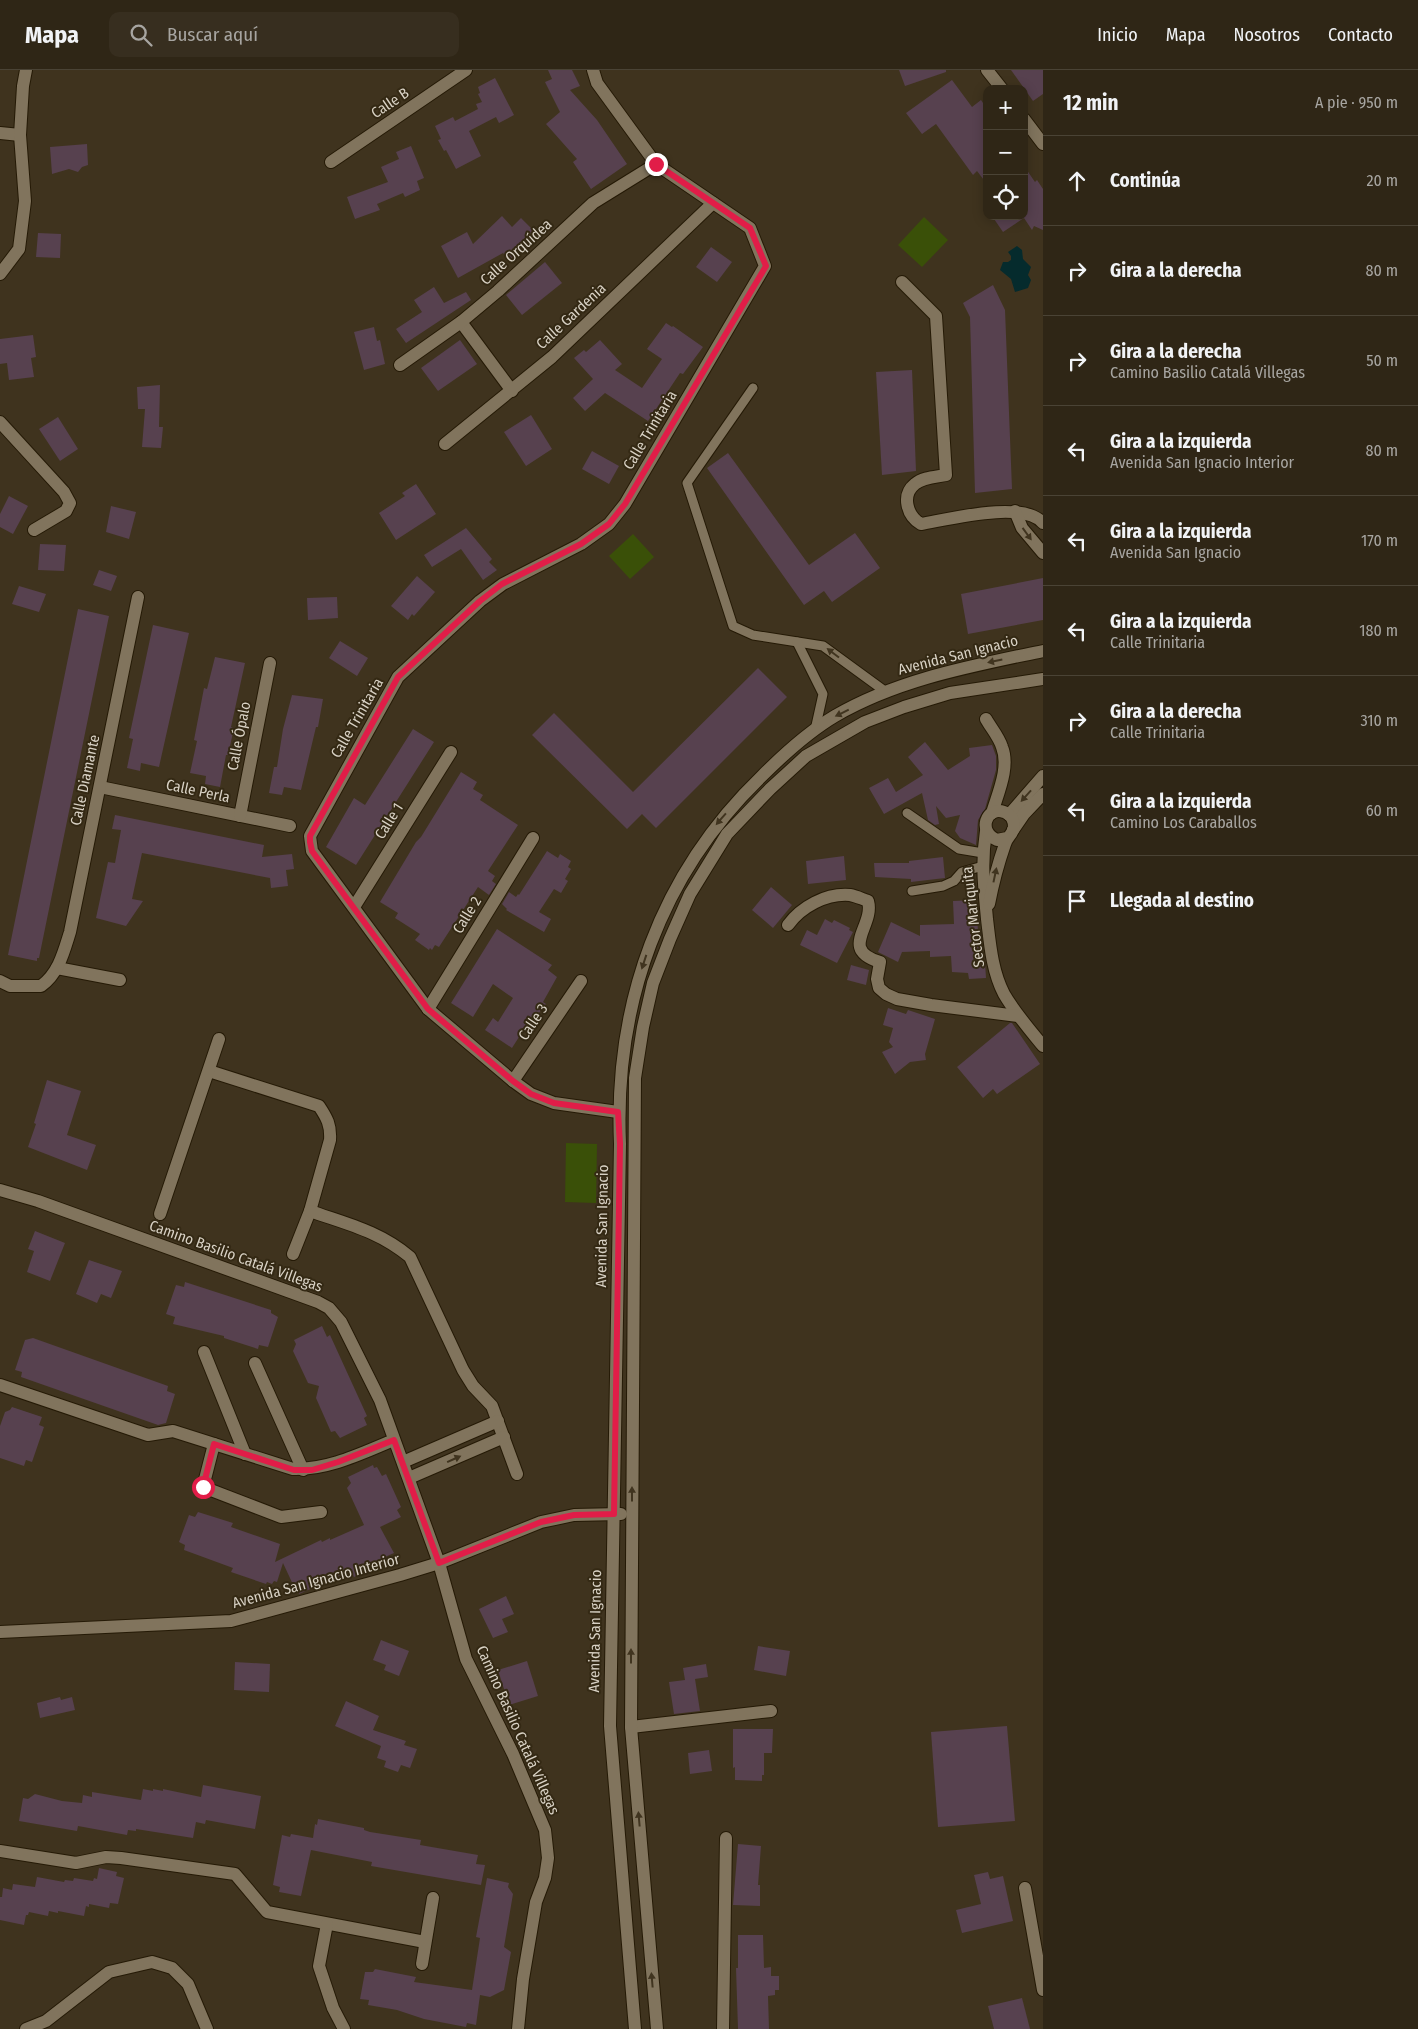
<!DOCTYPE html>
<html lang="es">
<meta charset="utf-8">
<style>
:root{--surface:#2f2616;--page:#372e1f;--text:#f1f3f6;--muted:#a7a5a1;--line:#4a4335}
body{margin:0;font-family:"Fira Sans Condensed",sans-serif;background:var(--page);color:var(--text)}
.controls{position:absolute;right:15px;top:15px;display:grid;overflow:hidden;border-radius:10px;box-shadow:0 2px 12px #0003}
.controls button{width:45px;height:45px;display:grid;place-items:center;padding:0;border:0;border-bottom:1px solid var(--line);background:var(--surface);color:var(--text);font:25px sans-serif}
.stop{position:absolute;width:15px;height:15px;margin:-11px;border:4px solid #e11d48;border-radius:50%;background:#fff}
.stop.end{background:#e11d48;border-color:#fff;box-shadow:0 1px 5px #0008}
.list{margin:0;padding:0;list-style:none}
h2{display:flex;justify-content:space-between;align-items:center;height:65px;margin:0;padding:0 20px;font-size:21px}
h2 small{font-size:16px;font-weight:400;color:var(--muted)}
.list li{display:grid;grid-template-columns:32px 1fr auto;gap:15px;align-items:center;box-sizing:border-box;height:90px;padding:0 20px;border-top:1px solid var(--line)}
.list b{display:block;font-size:19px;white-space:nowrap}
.list p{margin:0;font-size:16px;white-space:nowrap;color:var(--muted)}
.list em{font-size:16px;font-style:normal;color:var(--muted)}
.icon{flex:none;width:28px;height:28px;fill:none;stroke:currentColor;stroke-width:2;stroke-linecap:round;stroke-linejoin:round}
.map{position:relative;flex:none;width:1043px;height:1959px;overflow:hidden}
header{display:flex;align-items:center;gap:30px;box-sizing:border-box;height:70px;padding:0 25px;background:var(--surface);border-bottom:1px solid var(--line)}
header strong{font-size:24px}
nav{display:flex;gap:28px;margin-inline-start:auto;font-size:18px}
.search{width:350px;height:45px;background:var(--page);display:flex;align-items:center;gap:12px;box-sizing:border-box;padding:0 18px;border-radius:10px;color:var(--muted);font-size:19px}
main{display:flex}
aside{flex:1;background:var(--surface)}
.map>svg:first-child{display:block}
</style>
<header>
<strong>Mapa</strong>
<div class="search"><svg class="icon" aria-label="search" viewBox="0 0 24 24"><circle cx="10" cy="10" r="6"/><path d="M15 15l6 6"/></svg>Buscar aquí</div>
<nav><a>Inicio</a><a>Mapa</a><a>Nosotros</a><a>Contacto</a></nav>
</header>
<main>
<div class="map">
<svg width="1043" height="1959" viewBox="0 0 1043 1959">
<rect width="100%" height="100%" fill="#3f331e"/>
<!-- green -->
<g fill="#3a5008">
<path d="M924 147 948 170 922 197 898 175Z"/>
<path d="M633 464 654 487 630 509 609 486Z"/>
<path d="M566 1073 597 1074 596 1133 565 1132Z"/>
</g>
<!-- water -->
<path fill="#052b2d" d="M1017 176 1022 180 1023 189 1031 197 1028 205 1031 210 1028 218 1015 222 1011 209 1000 200 1003 192H1008L1011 190V186L1008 182Z"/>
<!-- building -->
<g fill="#57414f">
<path d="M548 0H572L580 16 570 20 597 50 627 94 591 119 573 92 577 89 546 54 560 42 545 12 552 9Z"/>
<path d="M899 0H946V2L905 16Z"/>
<path d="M1011 0H1043V24L1033 31Z"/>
<path d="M495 8 514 45 499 53 496 47 469 61 481 86 456 99 446 80 444 81 438 70 441 69 435 56 453 47 455 51 478 39 476 34 482 32 478 24 480 23 478 17Z"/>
<path d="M952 10 972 37 981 30 987 39V114L977 101 973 105 936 54 922 64 906 43Z"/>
<path d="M87 74 88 95 82 97 78 102 69 99 52 104 50 77Z"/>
<path d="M411 76 424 108 417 111 420 120 405 127 403 123 377 134 380 140 355 149 347 127 388 112 381 97 399 89 396 82Z"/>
<path d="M1024 96 1035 112 1037 110 1043 119V160L1034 156 1032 160 1024 148 1003 162 992 146H1024Z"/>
<path d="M502 146 512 157 521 148 534 161 517 178V183L510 190 503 183 458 208 441 176 467 162 473 174Z"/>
<path d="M38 163 61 164 60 188 36 187Z"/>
<path d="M711 177 732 192 717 212 696 197Z"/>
<path d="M545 192 562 213 522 245 506 225Z"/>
<path d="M993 215 1005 240 1012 419 975 423 970 247 963 233Z"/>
<path d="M434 217 444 233 466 222 471 230 406 273 396 259 422 242 414 230Z"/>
<path d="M666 253 672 257 673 256 703 277 683 304 680 303 648 351 605 323 585 341 573 328 593 309 574 288 584 280 586 282 600 270 622 294 615 300 642 318 662 289 647 279Z"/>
<path d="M374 257 377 271 380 270 385 294 364 300 354 262Z"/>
<path d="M33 265 36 287 31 288 34 307 9 310 7 293 0 294V269Z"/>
<path d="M460 270 477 294 438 321 421 298Z"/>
<path d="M912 300 916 401 882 405 876 302Z"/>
<path d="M160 315 159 357H163L161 378 142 377 145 339H138L137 317Z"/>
<path d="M531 345 552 379 526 396 504 362Z"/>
<path d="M58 347 78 379 60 391 39 359Z"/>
<path d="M592 381 619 396 609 414 582 399Z"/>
<path d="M728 383 809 495 855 463 880 498 832 532 824 521 804 535 707 398Z"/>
<path d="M416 414 436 444 396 470 379 443 405 426 402 423Z"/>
<path d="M9 426 28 436 13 464 0 457V444Z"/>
<path d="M111 436 136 442 129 469 106 462Z"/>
<path d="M466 458 492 489 489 492 497 500 483 510 461 479 432 497 424 485Z"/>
<path d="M40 474 66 475 64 501 38 500Z"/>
<path d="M99 500 117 506 111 521 93 515Z"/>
<path d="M417 506 435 522 414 546 412 544 408 550 391 536Z"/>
<path d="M1043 508V550L968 564 961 524Z"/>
<path d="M19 516 46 524 39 542 12 534Z"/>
<path d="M337 527 338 548 308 550 307 528Z"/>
<path d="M78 539 109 546 39 888H37V891L8 885Z"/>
<path d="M153 555 189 563 159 697 141 693 140 701 127 698 133 669 129 668Z"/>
<path d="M340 571 368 588 357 606 329 588Z"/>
<path d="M215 587 245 593 231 657 234 658 228 685H226L220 717 205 714 206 706 190 703 197 671 194 670 204 618 207 619Z"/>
<path d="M758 598 787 627 656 758 642 744 627 759 532 665 554 643 633 722Z"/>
<path d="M292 625 323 629 318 657H316L301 720 284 717 282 725 269 723 274 697H277L283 659Z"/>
<path d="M413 659 434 672 356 795 326 777 354 728 365 735Z"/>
<path d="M925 672 948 700 970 686 969 678 992 675 996 686V700L985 739 978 750 976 775 960 768 955 761 960 745 946 748 936 736 939 754 935 755 928 750 922 723 884 744 869 718 888 708 896 722 923 705 908 687Z"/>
<path d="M461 702 477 712 473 719 483 725 480 730 518 755 488 801 495 806 492 811 496 814 489 825 478 817 439 877 435 875 432 880 430 878 429 880 415 870 420 864 395 848 398 843 380 832 416 772 421 767Z"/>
<path d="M115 745 264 775 262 787 292 784 294 799 286 800 288 816 271 818 270 808 142 783 132 829 143 831 126 856 96 848 108 792 115 793 121 760 112 759Z"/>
<path d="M547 781 558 788 560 784 571 791 568 797 571 799 565 809 568 811 561 823 554 819 539 842 551 849 544 862 506 840 507 839 502 834 509 822 516 827 518 824 519 825Z"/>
<path d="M844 786 846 810 808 814 806 791Z"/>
<path d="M943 787 945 808 911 812V809L875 807 874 793H909V791Z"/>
<path d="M771 817 792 835 773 858 752 840Z"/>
<path d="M976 830 980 892H985L986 908 969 909 968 903 952 902 951 886 930 887V881L902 882 898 892 878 882 891 852 920 866V855L954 854 953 831Z"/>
<path d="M825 849 832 853 834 850 850 858 849 860 853 862 837 893 800 875 807 860 817 865Z"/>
<path d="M497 859 552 895 548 900 557 907 543 932 546 934 538 944 535 942 512 978 485 960 493 948 498 952 513 928 493 914 473 947 451 933Z"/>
<path d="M851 895 869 900 866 915 847 910Z"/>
<path d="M888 938 906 944 908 940 935 949 925 984 926 990 910 992 895 1004 882 982 893 977 889 972 893 958 883 955Z"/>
<path d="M1010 953H1012L1040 994 997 1024 993 1019 983 1028 957 997Z"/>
<path d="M47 1010 81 1021 67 1065 96 1075 87 1100 28 1077 36 1054 34 1053Z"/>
<path d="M35 1161 65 1173 50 1211 27 1202 34 1181 28 1179Z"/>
<path d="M89 1190 122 1201 111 1228 101 1224 97 1233 76 1224Z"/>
<path d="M185 1212 271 1240V1243L278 1247 268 1277 259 1275 258 1279 224 1268V1266L173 1254 175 1247 166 1244 176 1215 184 1217Z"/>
<path d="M322 1256 327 1267 330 1265 367 1346 364 1348 367 1355 340 1368 335 1361 331 1362 316 1328 319 1316 308 1313 293 1281 296 1274 294 1270Z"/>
<path d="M33 1268 168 1316 167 1321 175 1324 166 1353 158 1355 21 1307 22 1302 15 1300 25 1270Z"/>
<path d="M12 1337 42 1347 39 1355 44 1357 32 1392 26 1390 24 1396 0 1388V1356L5 1342 10 1340Z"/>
<path d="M373 1395 374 1398 377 1397 382 1406 386 1404 401 1437 397 1440 401 1447 380 1457 394 1483 385 1487 387 1491 354 1507 352 1502 344 1504 299 1524 297 1520 296 1521 283 1493 277 1512 274 1511 272 1514 267 1512 266 1514 231 1502 233 1498 184 1480 185 1475 179 1472 189 1445 195 1447 198 1442 233 1453 231 1457 280 1474 275 1492 321 1470 322 1472 330 1468V1470L364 1455 347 1418 351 1413 348 1407Z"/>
<path d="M506 1526 514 1544 502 1549 508 1562 493 1568 479 1539Z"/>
<path d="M381 1570 409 1581 399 1606 384 1600 386 1595 373 1590Z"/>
<path d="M758 1576 790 1581 786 1606 754 1600Z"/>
<path d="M527 1591 538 1626 509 1635 498 1600Z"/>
<path d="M235 1592 270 1594 269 1622 234 1620Z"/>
<path d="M706 1594 708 1607 695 1609 700 1641 674 1644 669 1612 685 1610 683 1598Z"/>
<path d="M60 1627 61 1630 72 1627 75 1640 40 1648 37 1633Z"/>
<path d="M346 1631 379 1646 373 1660 406 1671 404 1675 417 1679 410 1698 401 1695 398 1702 384 1697 386 1691 377 1688 381 1676 335 1656Z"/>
<path d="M1007 1656 1015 1751 938 1757 931 1662Z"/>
<path d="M733 1659H773L772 1683H764V1705H762V1711L735 1710V1697L733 1698Z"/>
<path d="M709 1680 712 1701 690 1704 688 1683Z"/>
<path d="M203 1715 261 1726 255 1759 206 1750 205 1754 196 1752 193 1768 136 1759V1761L128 1760 127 1765 78 1756 77 1761 19 1751 23 1728 28 1729 35 1724 62 1731 82 1733 83 1725 92 1727V1722L141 1730 143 1719 153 1721V1719L163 1721V1719L201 1727Z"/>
<path d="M318 1749 364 1758V1760L370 1762 421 1770 420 1775 478 1785 476 1794 485 1795 481 1815 371 1796 372 1792 311 1780 301 1826 279 1822 280 1817 273 1815 282 1765 290 1767 291 1764 313 1768 315 1754 317 1755Z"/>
<path d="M738 1774 761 1776 758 1815H760V1836L733 1835Z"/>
<path d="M99 1798 117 1802 116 1806 124 1808 118 1834 110 1833 109 1838 89 1834V1837L86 1836 84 1846 58 1841V1843L49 1841 48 1846 29 1842 28 1845H26L24 1855 0 1850V1827H2L3 1818 12 1820 13 1814 35 1817 37 1807 64 1812 65 1810 73 1811 74 1808 93 1811 94 1808 97 1809Z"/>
<path d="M988 1802 990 1809 1003 1806 1013 1851 962 1863 956 1840 981 1834 974 1805Z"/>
<path d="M487 1808 509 1813 508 1817 513 1824 504 1877 511 1882 504 1920 490 1927 480 1925 476 1955 467 1953 466 1957 424 1949 397 1940 368 1935 369 1930 360 1929 365 1902H373L375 1899 416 1907 414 1912 472 1920 480 1868 476 1867Z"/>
<path d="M738 1865H763L764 1898 771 1897V1906H779V1920H775V1925L768 1926 769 1959H738L736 1898H738Z"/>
<path d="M1022 1928 1030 1959H994L988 1936Z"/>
</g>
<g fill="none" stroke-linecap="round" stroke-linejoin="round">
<defs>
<g id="lane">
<path d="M753 318 687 413 733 556 753 565 823 576 886 622"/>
<path d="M797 572 823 624 815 660"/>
<path d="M907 743 959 779 983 783"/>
<path d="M912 821 943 816 954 811 962 802 983 796"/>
</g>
<g id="street">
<path d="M593 0 597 13 656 94 750 158 765 196 625 434 609 454 581 474 503 514 480 531 398 607 310 766 312 781 428 939 513 1011 531 1024 554 1033 618 1042"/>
<path d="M987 0 1002 19"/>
<path d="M1024 49 1043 74"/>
<path d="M0 63 20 65"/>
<path d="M331 92 466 0"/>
<path d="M0 204 19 179 25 131 20 65 23 16 26 0"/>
<path d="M902 212 936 246 946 405C936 407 923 407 915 414 901 425 907 446 921 454 950 449 1023 430 1043 453"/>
<path d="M461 252 512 321"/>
<path d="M400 295 461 252 498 221 593 133 656 94"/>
<path d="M0 352 64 422 70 433 66 441 34 460"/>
<path d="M445 374 552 287 713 133"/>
<path d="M1015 441 1022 458 1043 483"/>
<path d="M986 649C991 658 999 667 1002 677 1010 697 998 723 992 743"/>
<path d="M100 717 290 756"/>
<path d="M1009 745 1043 706"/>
<path d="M240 746 270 593"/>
<path d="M1013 760 1024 744 1043 724"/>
<path d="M986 761C981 794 984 816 987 849 990 874 992 901 1004 924 1015 943 1029 959 1043 976"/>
<path d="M989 834C993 813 998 794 1005 774 1007 767 1013 764 1014 757 1014 750 1011 744 1004 742 986 736 977 762 997 770L1007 768"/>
<path d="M354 837 451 682"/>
<path d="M788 855C801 837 826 823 850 825 856 826 862 829 868 831 875 856 838 879 880 892L877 909 879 918 886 924 897 929 931 935 1018 946"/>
<path d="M57 898 120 910"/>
<path d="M0 911 10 916H41C59 903 64 881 70 862L138 527"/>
<path d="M428 939 533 768"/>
<path d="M209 1001 319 1036C327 1048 331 1055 330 1070L310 1141 293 1184"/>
<path d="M513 1011 581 911"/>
<path d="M0 1120 38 1131 318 1232 329 1238 341 1252 380 1330 439 1493 466 1589 513 1684 545 1760 548 1788 545 1808 536 1832 523 1909 518 1959"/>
<path d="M310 1141C347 1154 379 1161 410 1187L463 1300 473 1316 492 1336 517 1404"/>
<path d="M160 1144 219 969"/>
<path d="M204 1282 245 1384"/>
<path d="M255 1293 303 1400"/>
<path d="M0 1315 148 1365 173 1361 293 1399C329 1400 362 1383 394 1370"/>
<path d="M214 1374 203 1417 281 1447 321 1442"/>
<path d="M403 1392 498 1351"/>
<path d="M409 1408 504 1367"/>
<path d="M0 1562 231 1551 400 1505 439 1493 541 1452 574 1445 621 1444"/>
<path d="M631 1657 771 1641"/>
<path d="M0 1781 76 1793 106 1787 121 1788 235 1804 267 1842 425 1872"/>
<path d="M1025 1818 1043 1920"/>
<path d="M327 1854 319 1896 333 1938 344 1959"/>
<path d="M422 1894 433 1828"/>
<path d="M26 1959 46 1951 109 1902 152 1892 172 1898 188 1914 207 1959"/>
<path d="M635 1959 610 1656 620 1074C614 934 660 804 762 706 784 684 808 662 835 646 899 609 972 596 1043 581"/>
<path d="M657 1959 631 1657 635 1008 643 957 653 913 670 869 690 824 727 764 770 719 806 686 865 652 904 637 950 623 1043 609"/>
<path d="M723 1959 726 1768"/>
</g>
</defs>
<!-- lane casing -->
<use href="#lane" stroke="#251a06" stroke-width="11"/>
<!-- street casing -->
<use href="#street" stroke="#251a06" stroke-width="14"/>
<!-- lane -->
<use href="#lane" stroke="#81745d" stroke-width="9"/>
<!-- street -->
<use href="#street" stroke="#81745d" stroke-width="12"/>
</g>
<!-- one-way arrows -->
<defs><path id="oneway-solid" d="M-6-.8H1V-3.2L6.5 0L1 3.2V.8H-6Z" transform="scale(1.25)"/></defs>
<g fill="#40341f">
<use href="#oneway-solid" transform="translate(1027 464) rotate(54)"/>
<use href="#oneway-solid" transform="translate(833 583) rotate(-143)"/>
<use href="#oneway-solid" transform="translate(995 591) rotate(168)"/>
<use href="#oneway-solid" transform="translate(842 643) rotate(154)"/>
<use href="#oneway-solid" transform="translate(1026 726) rotate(132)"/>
<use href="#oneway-solid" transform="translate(721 749) rotate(131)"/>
<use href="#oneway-solid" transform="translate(995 805) rotate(-78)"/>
<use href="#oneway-solid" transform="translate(644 892) rotate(108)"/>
<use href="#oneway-solid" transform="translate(454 1389) rotate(-24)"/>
<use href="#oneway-solid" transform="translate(632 1424) rotate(-90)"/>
<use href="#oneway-solid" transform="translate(631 1586) rotate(-90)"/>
<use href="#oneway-solid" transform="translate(639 1749) rotate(-95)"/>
<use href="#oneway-solid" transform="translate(652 1910) rotate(-95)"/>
</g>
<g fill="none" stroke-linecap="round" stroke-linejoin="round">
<!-- route -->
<path stroke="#e11d48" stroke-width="6" d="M203 1417 214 1374 294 1400H312L338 1392 394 1370 439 1493 541 1452 574 1445 614 1444 620 1074 618 1042 554 1033 531 1024 513 1011 428 939 312 781 310 772V766L398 607 480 531 502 514 581 474 609 454 625 434 766 196 750 158 656 94"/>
</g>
<g text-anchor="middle" stroke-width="4" stroke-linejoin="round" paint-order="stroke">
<!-- street labels -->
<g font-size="15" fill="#d8d1c4" stroke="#342914">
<text transform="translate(390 33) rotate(-34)" y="5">Calle B</text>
<text transform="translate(516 182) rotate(-42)" y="5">Calle Orquídea</text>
<text transform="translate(571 246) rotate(-43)" y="5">Calle Gardenia</text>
<text transform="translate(650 360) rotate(-59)" y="5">Calle Trinitaria</text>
<text transform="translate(958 585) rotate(-14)" y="5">Avenida San Ignacio</text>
<text transform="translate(357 648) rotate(-60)" y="5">Calle Trinitaria</text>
<text transform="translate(239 666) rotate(-79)" y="5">Calle Ópalo</text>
<text transform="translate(85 710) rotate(-78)" y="5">Calle Diamante</text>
<text transform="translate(198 721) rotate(12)" y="5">Calle Perla</text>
<text transform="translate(389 751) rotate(-58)" y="5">Calle 1</text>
<text transform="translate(467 845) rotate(-58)" y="5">Calle 2</text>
<text transform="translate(973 847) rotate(-97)" y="5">Sector Mariquita</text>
<text transform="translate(533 952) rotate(-56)" y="5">Calle 3</text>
<text transform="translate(602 1156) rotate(-89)" y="5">Avenida San Ignacio</text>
<text transform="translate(236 1186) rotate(20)" y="5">Camino Basilio Catalá Villegas</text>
<text transform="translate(316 1511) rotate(-15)" y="5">Avenida San Ignacio Interior</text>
<text transform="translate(595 1561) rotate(-89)" y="5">Avenida San Ignacio</text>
<text transform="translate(518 1660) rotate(66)" y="5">Camino Basilio Catalá Villegas</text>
</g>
</g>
</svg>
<div class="controls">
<button>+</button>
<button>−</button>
<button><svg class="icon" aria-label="locate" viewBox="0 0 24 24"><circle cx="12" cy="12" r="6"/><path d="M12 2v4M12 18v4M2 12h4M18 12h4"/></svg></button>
</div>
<div class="stop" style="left:203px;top:1417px"></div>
<div class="stop end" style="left:656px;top:94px"></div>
</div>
<aside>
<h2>12 min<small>A pie · 950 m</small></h2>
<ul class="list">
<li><svg class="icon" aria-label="ahead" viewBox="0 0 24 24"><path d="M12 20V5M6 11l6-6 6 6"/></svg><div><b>Continúa</b></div><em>20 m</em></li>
<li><svg class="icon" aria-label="right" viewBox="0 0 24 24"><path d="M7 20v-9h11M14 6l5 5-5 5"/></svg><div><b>Gira a la derecha</b></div><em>80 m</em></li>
<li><svg class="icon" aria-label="right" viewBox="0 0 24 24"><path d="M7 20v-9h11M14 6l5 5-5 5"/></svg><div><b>Gira a la derecha</b><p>Camino Basilio Catalá Villegas</p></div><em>50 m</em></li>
<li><svg class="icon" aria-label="left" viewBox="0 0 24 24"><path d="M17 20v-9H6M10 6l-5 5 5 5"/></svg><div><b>Gira a la izquierda</b><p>Avenida San Ignacio Interior</p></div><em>80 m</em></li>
<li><svg class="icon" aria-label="left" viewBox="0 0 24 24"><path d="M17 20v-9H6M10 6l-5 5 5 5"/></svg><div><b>Gira a la izquierda</b><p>Avenida San Ignacio</p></div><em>170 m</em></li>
<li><svg class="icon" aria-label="left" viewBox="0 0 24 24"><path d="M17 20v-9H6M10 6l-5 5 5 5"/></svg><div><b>Gira a la izquierda</b><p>Calle Trinitaria</p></div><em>180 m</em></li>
<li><svg class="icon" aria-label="right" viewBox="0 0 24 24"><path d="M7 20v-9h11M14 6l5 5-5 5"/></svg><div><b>Gira a la derecha</b><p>Calle Trinitaria</p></div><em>310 m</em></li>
<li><svg class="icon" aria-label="left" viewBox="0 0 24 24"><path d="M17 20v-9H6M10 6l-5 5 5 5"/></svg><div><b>Gira a la izquierda</b><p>Camino Los Caraballos</p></div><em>60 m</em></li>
<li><svg class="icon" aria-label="arrive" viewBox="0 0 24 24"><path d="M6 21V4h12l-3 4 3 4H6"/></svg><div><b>Llegada al destino</b></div></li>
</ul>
</aside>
</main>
